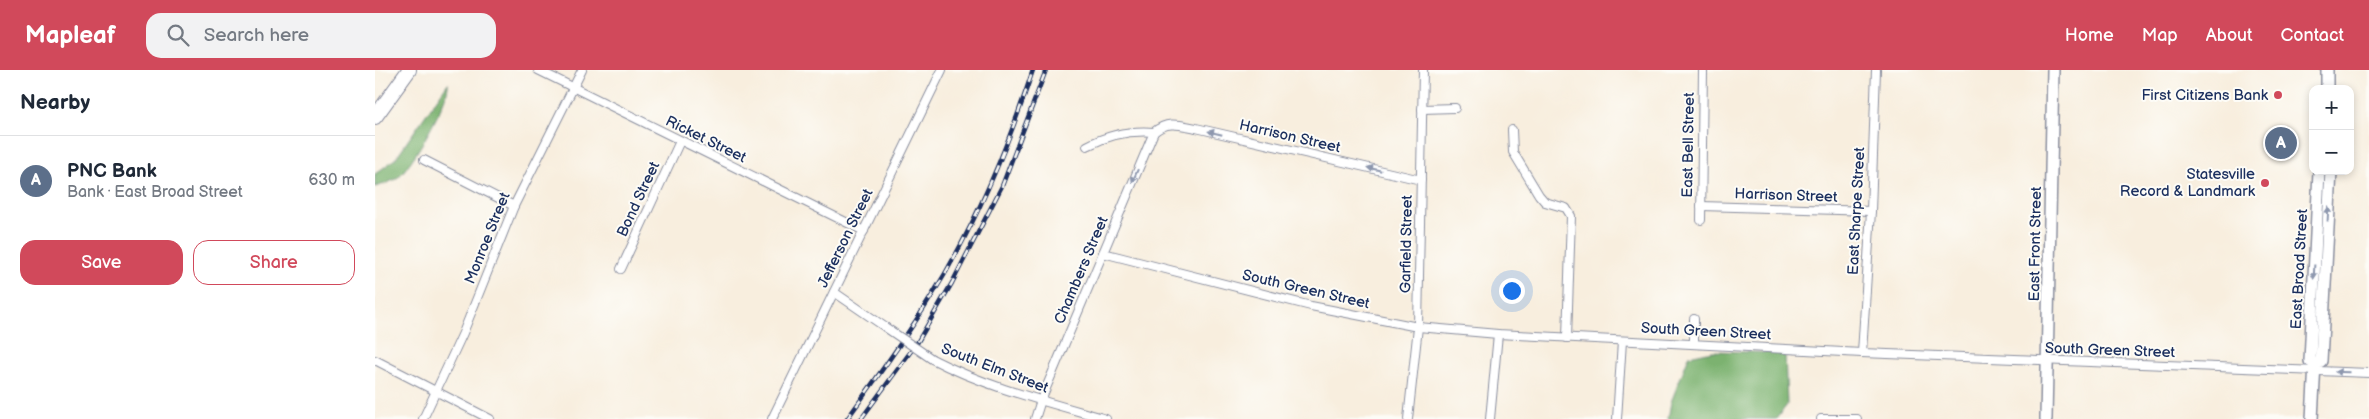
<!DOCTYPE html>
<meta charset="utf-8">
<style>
:root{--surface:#fff;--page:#f2f2f3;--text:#1f2937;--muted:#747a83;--line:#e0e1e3;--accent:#d1495b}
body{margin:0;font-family:"Balsamiq Sans",sans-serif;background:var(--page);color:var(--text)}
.controls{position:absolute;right:15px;top:15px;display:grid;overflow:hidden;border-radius:10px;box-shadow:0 2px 8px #0003}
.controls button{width:45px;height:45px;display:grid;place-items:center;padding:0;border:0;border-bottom:1px solid var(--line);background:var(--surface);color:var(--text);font:25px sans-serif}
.you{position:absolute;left:1136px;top:220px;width:18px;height:18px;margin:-12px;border:4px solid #fff;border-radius:50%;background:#1a73e8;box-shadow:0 0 0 8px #1a73e833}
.badge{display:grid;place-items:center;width:32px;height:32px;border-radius:50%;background:var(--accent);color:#fff;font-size:16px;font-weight:700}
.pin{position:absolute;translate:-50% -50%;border:2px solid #fff;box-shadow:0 1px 5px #0006}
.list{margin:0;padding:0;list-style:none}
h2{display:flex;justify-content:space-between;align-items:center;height:65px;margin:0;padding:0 20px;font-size:21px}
h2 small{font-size:16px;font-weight:400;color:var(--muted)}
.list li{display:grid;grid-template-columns:32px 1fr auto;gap:15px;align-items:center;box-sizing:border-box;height:90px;padding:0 20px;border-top:1px solid var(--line)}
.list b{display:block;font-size:19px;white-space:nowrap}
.list p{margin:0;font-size:16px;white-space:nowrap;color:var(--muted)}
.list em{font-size:16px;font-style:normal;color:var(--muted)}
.actions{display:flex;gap:10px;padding:15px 20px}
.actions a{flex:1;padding:11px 0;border:1px solid var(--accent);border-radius:15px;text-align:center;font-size:18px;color:var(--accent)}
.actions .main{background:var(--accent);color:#fff}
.icon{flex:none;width:28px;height:28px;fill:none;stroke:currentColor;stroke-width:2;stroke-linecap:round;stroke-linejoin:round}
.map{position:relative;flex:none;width:1994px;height:349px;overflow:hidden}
header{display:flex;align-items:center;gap:30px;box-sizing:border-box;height:70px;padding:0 25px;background:var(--accent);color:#fff}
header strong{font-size:24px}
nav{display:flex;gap:28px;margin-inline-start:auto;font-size:18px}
.search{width:350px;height:45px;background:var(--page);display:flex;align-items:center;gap:12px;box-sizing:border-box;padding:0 18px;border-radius:15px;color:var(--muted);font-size:19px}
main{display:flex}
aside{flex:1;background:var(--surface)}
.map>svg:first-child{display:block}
</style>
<header>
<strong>Mapleaf</strong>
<div class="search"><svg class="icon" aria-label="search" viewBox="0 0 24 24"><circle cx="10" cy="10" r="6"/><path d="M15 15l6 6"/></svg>Search here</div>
<nav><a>Home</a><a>Map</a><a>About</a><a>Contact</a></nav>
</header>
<main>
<aside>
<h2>Nearby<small></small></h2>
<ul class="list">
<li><span class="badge" style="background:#5c6f8a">A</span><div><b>PNC Bank</b><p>Bank · East Broad Street</p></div><em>630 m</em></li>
</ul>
<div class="actions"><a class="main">Save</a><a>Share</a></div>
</aside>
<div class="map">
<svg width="1994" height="349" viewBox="0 0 1994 349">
<rect width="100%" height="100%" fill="#fdfcf7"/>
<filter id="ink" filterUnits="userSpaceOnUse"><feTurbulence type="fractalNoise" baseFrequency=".02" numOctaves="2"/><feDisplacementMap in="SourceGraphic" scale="10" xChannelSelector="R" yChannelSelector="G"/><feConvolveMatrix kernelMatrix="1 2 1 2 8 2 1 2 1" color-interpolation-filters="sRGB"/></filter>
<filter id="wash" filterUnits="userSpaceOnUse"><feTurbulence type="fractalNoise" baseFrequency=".0096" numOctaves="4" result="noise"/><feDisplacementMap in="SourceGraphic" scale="20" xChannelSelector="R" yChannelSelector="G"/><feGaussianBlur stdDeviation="1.12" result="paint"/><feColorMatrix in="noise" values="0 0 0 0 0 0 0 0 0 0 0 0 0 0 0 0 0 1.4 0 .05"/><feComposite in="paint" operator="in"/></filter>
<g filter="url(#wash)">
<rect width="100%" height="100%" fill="#f8eede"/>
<!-- forest -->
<g fill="#7cb26f" stroke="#4c7066">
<path d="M73 13C76 28 35 99 22 108 16 112 7 115 0 117V104L20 89Z"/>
<path d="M1337 281 1410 283 1412 335 1401 349H1293L1296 332 1314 286Z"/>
</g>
</g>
<g filter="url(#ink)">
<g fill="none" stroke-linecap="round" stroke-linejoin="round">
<defs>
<g id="street">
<path d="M163 0 489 161"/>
<path d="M1047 39 1080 38"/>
<path d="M1137 60 1138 82 1164 125 1170 132 1191 138 1196 146 1192 268"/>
<path d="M712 76C733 65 755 60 779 62"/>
<path d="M49 90 139 136"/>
<path d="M1326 136 1496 141"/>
<path d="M1326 150 1328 0"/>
<path d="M728 183 936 236 1043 257 1123 264 1487 283 1994 303"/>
<path d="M246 199 305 71"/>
<path d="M459 222 510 257"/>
<path d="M1319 249V274"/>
<path d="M1487 283 1496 141 1501 0"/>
<path d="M557 289C611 317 672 332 731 349"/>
<path d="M0 290 115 349"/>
<path d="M48 349 88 263 139 136 207 0"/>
<path d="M397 349 567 0"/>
<path d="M660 349 666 330 779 62C793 50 805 55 821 58L1046 110"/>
<path d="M1033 349 1043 257 1048 0"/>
<path d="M1115 349 1123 264"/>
<path d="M1242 349 1247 271"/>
<path d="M1446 349H1482"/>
</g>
<g id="secondary">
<path d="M1952 19V0"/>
<path d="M1940 294 1935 291 1944 101"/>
<path d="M1671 349 1678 0"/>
<path d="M1937 349 1940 294 1946 291 1956 101"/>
</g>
<path id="highway" d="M0 47 34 0"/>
</defs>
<!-- street casing -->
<use href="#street" stroke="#8a8e9e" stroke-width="10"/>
<!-- secondary casing -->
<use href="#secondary" stroke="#8a8e9e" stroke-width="14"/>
<!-- highway casing -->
<use href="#highway" stroke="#8a8e9e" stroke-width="16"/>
<!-- street -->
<use href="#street" stroke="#fff" stroke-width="8"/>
<!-- secondary -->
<use href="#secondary" stroke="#fff" stroke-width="11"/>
<!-- highway -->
<use href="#highway" stroke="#fff" stroke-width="14"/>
<defs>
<g id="rail">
<path d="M472 349C501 309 530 269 556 227 600 157 632 79 658 0"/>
<path d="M486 349 542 273 577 213 627 116 671 0"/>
</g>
</defs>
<!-- rail casing -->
<use href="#rail" stroke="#1b2f5e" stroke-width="4.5"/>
<!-- rail -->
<use href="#rail" stroke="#fdfcf7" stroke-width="2.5" stroke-dasharray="8" stroke-linecap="butt"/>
<defs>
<path id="street-bridge" d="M510 257 557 289"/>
</defs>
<!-- street-bridge casing -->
<use href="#street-bridge" stroke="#8a8e9e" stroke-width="10" stroke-linecap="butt"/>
<!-- street-bridge -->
<use href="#street-bridge" stroke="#fff" stroke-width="8"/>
</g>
<!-- one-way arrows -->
<defs><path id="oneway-solid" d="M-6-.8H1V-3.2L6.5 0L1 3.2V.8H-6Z" transform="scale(1.25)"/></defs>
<g fill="#8d97ae">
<use href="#oneway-solid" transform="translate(840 63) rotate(-166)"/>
<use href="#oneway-solid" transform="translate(999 99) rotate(-167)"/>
<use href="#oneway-solid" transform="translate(760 106) rotate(113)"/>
<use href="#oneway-solid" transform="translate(1953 144) rotate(-87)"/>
<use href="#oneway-solid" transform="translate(1939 202) rotate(93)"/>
<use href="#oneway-solid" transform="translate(1967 302) rotate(-178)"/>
</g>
</g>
<!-- markers -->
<g fill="#d1495b" stroke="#fdfcf7" stroke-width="2">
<circle cx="1903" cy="25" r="5"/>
<circle cx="1890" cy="113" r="5"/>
</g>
<g text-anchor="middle" stroke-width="4" stroke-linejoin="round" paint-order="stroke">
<!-- poi labels -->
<g font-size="15" fill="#1b2f5e" stroke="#fdfcf7" text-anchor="end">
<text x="1893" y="30">First Citizens Bank</text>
<text x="1880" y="109">Statesville<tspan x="1880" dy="17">Record &amp; Landmark</tspan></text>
</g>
<!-- street labels -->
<g font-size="15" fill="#1b2f5e" stroke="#fdfcf7">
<text transform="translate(915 66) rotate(13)" y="5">Harrison Street</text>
<text transform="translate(331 69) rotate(26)" y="5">Ricket Street</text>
<text transform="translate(1313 75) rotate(-89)" y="5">East Bell Street</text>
<text transform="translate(1411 125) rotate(2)" y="5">Harrison Street</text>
<text transform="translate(263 129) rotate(-65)" y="5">Bond Street</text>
<text transform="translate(1481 141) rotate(-87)" y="5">East Sharpe Street</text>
<text transform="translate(112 168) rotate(-68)" y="5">Monroe Street</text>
<text transform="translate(470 168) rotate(-64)" y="5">Jefferson Street</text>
<text transform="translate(1031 174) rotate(-89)" y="5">Garfield Street</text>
<text transform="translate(1660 174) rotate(-89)" y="5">East Front Street</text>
<text transform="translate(1924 199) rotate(-87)" y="5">East Broad Street</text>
<text transform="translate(706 200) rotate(-67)" y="5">Chambers Street</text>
<text transform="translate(931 219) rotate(13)" y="5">South Green Street</text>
<text transform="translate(1331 261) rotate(3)" y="5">South Green Street</text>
<text transform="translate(1735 280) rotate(2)" y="5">South Green Street</text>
<text transform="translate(620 298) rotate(21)" y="5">South Elm Street</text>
</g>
</g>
</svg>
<div class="controls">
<button>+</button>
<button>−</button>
</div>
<div class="you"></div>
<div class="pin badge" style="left:1906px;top:73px;background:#5c6f8a">A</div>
</div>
</main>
